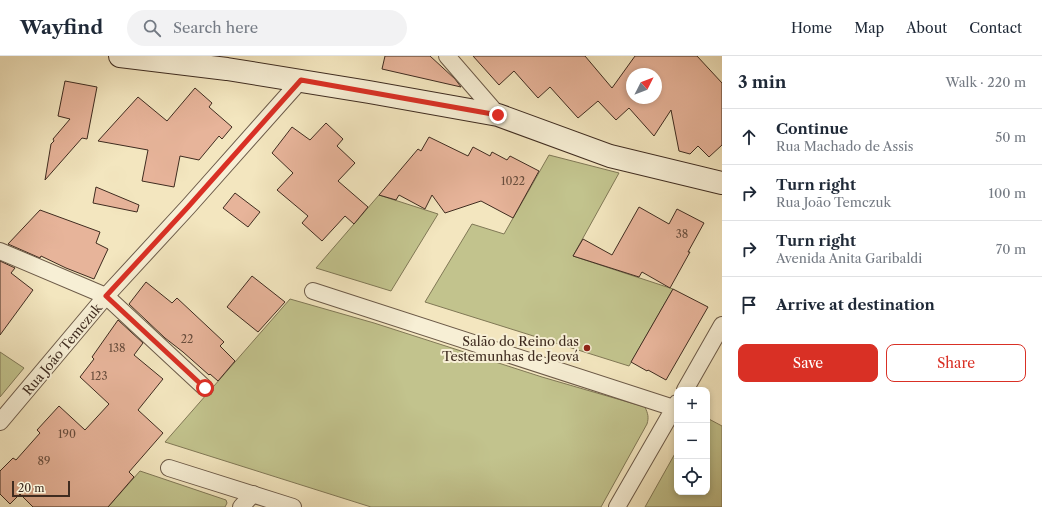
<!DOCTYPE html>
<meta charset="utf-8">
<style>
:root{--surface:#fff;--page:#f2f2f3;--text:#1f2937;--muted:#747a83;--line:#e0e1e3;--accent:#d93025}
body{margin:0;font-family:"Libre Caslon Text",serif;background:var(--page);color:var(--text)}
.controls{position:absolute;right:12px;bottom:12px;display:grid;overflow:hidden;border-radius:8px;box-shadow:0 2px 6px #0003}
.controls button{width:36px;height:36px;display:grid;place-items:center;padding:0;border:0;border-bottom:1px solid var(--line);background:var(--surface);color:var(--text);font:20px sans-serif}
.compass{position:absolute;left:626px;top:12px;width:36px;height:36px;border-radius:50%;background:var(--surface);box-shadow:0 2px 6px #0003;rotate:48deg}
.scale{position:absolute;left:12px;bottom:10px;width:58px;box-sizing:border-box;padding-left:4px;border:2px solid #3f2c20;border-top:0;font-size:11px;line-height:14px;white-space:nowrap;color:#3f2c20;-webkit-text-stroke:3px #f7efd5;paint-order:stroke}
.stop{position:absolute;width:12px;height:12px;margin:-9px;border:3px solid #d93025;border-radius:50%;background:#fff}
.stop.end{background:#d93025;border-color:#fff;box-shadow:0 1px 4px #0008}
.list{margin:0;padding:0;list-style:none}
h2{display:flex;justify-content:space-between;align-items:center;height:52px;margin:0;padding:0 16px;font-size:17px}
h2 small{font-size:13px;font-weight:400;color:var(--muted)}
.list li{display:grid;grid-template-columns:26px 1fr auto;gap:12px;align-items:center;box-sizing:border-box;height:56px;padding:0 16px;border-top:1px solid var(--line)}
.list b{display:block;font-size:15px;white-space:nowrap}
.list p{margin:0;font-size:13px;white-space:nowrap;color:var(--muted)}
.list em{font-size:13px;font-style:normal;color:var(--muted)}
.actions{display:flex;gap:8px;padding:12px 16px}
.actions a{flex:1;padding:9px 0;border:1px solid var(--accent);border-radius:8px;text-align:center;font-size:14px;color:var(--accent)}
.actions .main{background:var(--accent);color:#fff}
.icon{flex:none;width:22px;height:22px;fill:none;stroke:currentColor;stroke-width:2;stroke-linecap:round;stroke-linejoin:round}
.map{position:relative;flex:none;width:722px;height:451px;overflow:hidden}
header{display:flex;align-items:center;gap:24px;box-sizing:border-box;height:56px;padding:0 20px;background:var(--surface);border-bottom:1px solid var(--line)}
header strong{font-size:19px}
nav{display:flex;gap:22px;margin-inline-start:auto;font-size:14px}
.search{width:280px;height:36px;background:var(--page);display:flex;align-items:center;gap:10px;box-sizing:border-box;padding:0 14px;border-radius:22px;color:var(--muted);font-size:15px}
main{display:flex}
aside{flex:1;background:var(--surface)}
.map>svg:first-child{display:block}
</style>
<header>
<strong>Wayfind</strong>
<div class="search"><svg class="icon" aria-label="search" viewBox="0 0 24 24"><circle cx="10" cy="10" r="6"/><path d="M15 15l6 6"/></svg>Search here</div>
<nav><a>Home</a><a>Map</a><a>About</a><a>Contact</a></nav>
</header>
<main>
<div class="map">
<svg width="722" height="451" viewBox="0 0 722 451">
<rect width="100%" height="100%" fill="#f3e6bf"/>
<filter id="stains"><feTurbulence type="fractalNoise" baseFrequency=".005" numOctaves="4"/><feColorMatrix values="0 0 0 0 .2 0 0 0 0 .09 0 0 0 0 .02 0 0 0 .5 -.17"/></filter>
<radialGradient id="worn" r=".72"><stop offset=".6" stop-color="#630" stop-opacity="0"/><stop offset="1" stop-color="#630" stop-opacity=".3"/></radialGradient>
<!-- green -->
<g fill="#c2c38d" stroke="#807856">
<path d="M549 99 619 117 573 200 673 233 629 310 425 246 472 168 504 178Z"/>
<path d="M379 139 438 158 391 235 316 212Z"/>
<path d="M290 243 374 267 542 321 645 351C648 358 649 361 647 368L601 451H371L165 386Z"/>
<path d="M0 296 24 312 0 341Z"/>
<path d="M707 362 722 370V451H645L677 394V436H707Z"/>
<path d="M140 415 226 444 227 447 225 451H108Z"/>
</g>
<!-- building -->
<g fill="#e7b49a" stroke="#3f2c20" fill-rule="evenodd">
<path d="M385 0H430L455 23 461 31 382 13Z"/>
<path d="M473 0H585L612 32 635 0H697L722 27V89L709 101 698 90 690 98 679 95 671 54 654 80 629 52 616 64 598 45 578 62 550 31 538 42 514 15 499 29ZM632 18H656V42H632Z"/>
<path d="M65 25 97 31 87 83 82 82 45 124 51 88 54 85 53 83 70 63 58 60Z"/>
<path d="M195 32 212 47 209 51 232 71 222 83 219 80 199 104 180 100 174 131 142 125 148 94 98 85 138 41 167 65Z"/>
<path d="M326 67 343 83 337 90 355 107 338 125 368 151 354 168 345 160 322 185 302 167 308 160 277 134 293 117 272 97 292 71 310 84Z"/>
<path d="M429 81 468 100 473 91 490 100 492 96 507 104 510 100 539 115 513 162 481 145 445 157 432 139 425 153 399 139 396 144 379 139 418 93 421 95Z"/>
<path d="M96 131 139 149 137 156 93 147Z"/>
<path d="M235 137 260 156 248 171 223 152Z"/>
<path d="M639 151 669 168 677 153 704 167 688 196H690L670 232 642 216 639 221 573 200 583 183 612 199Z"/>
<path d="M40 154 100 176 96 187 108 193 94 223 66 212 41 200 40 202 8 188Z"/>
<path d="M0 205 15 212 11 217 33 234 0 279Z"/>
<path d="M252 220 285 246 258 276 227 251Z"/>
<path d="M146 226 172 247 177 242 224 286 220 290 235 305 218 325 210 318 209 319 183 296 165 282 129 248Z"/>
<path d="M673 233 708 251 666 324 648 314 647 315 631 306Z"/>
<path d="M118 264 143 287 134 299 163 323 138 354 163 377 129 416 134 421 108 451H33L20 438 10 448 0 438V415L13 402 16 404 40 377 37 374 59 350 85 374 109 348 80 321 94 303 92 301Z"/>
</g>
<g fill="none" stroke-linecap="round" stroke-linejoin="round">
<defs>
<g id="street">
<path d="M447 0 498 59"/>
<path d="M0 195 106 240 205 332"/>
<path d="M313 235 674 352"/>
<path d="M685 334 722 269"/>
<path d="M0 366 106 240 188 151 301 24"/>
<path d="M169 412 293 451"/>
<path d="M241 451 253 438"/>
<path d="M617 451 677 347"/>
</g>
<path id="secondary" d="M120 0 227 13 369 36 498 59 610 100 722 127"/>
</defs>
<!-- street casing -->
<use href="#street" stroke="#6c5a48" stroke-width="18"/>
<!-- secondary casing -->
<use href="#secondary" stroke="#3f2c20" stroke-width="24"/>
<!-- street -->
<use href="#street" stroke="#f7efd5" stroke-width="16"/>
<!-- secondary -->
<use href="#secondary" stroke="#f7efd5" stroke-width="22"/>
</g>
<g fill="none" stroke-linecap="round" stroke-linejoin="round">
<!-- route -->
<path stroke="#d93025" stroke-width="5" d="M205 332 106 240 188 151 301 24 498 59"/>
</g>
<!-- markers -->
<circle fill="#8f2418" stroke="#f7efd5" stroke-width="1.5" cx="587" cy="292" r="4"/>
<g text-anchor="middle" stroke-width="4" stroke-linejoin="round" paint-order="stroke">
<!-- number labels -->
<g font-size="11" fill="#694e3e">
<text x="513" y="129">1022</text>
<text x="682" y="182">38</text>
<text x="187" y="287">22</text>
<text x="117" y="296">138</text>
<text x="99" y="324">123</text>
<text x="67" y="382">190</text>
<text x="44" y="409">89</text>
</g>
<!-- poi labels -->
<g font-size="13" fill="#3f2c20" stroke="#f7efd5" text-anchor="end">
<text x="579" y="290">Salão do Reino das<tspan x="579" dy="15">Testemunhas de Jeová</tspan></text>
</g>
<!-- street labels -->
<g font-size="13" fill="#3f2c20" stroke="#f7efd5">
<text transform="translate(62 293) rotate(-50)" y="5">Rua João Temczuk</text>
</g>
</g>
<rect width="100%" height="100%" filter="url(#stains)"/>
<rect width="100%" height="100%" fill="url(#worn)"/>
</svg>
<div class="controls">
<button>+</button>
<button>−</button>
<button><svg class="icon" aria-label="locate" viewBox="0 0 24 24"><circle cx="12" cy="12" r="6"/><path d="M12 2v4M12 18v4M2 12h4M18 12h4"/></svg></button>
</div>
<svg class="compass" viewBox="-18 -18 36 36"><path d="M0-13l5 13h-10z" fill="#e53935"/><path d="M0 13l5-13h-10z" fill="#747a83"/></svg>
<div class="scale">20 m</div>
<div class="stop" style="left:205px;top:332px"></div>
<div class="stop end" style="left:498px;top:59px"></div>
</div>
<aside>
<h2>3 min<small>Walk · 220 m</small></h2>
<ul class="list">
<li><svg class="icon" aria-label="ahead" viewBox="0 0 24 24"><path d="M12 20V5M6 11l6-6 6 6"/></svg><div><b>Continue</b><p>Rua Machado de Assis</p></div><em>50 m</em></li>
<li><svg class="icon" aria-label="right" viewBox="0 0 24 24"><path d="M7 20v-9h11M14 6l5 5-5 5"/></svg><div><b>Turn right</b><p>Rua João Temczuk</p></div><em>100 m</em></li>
<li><svg class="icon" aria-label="right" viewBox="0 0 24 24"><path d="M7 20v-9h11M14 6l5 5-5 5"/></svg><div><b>Turn right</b><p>Avenida Anita Garibaldi</p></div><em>70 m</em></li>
<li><svg class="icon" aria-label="arrive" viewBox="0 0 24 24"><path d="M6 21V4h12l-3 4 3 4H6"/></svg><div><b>Arrive at destination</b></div></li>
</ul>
<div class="actions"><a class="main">Save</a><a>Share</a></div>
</aside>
</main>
